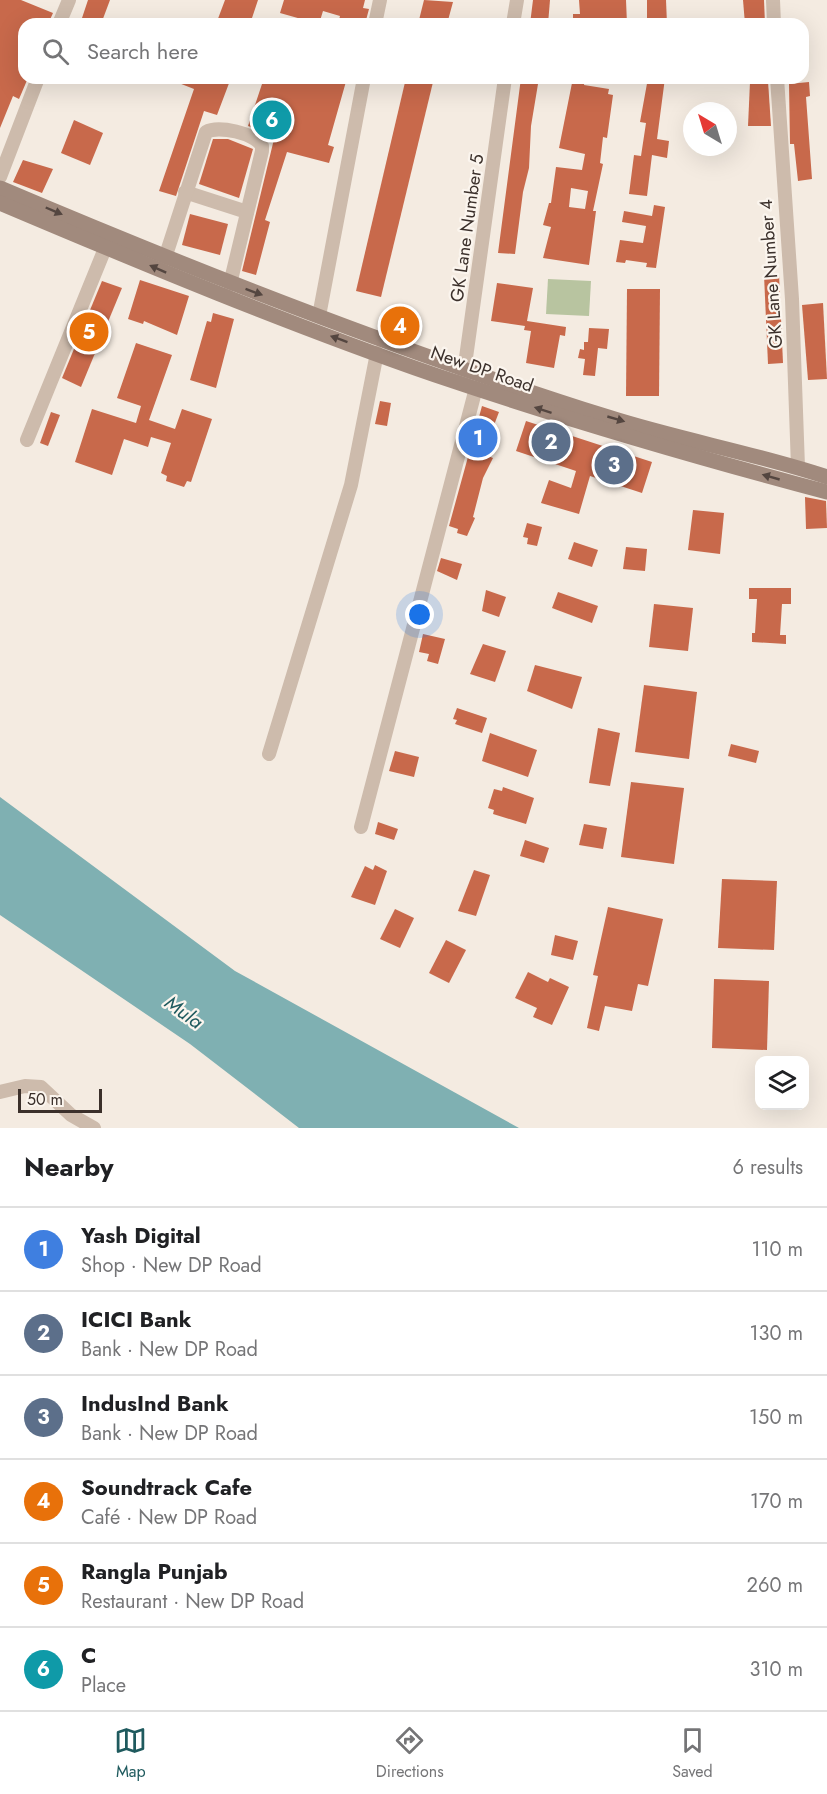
<!DOCTYPE html>
<meta charset="utf-8">
<style>
:root{--surface:#fff;--page:#f6f6f6;--text:#202124;--muted:#757577;--line:#e0e0e0;--accent:#1f5a5e}
body{margin:0;font-family:Jost,sans-serif;background:var(--page);color:var(--text)}
.controls{position:absolute;right:18px;bottom:18px;display:grid;overflow:hidden;border-radius:12px;box-shadow:0 6px 24px #0002}
.controls button{width:54px;height:54px;display:grid;place-items:center;padding:0;border:0;border-bottom:2px solid var(--line);background:var(--surface);color:var(--text);font:30px sans-serif}
.compass{position:absolute;left:683px;top:102px;width:54px;height:54px;border-radius:50%;background:var(--surface);box-shadow:0 6px 24px #0002;rotate:322deg}
.scale{position:absolute;left:18px;bottom:15px;width:84px;box-sizing:border-box;padding-left:6px;border:3px solid #3b302b;border-top:0;font-size:16px;line-height:21px;white-space:nowrap;color:#3b302b;-webkit-text-stroke:4px #fbf5ee;paint-order:stroke}
.you{position:absolute;left:420px;top:615px;width:21px;height:21px;margin:-15px;border:4px solid #fff;border-radius:50%;background:#1a73e8;box-shadow:0 0 0 9px #1a73e833}
.badge{display:grid;place-items:center;width:39px;height:39px;border-radius:50%;background:var(--accent);color:#fff;font-size:20px;font-weight:700}
.pin{position:absolute;translate:-50% -50%;border:3px solid #fff;box-shadow:0 2px 6px #0006}
.list{margin:0;padding:0;list-style:none}
h2{display:flex;justify-content:space-between;align-items:center;height:78px;margin:0;padding:0 24px;font-size:26px}
h2 small{font-size:20px;font-weight:400;color:var(--muted)}
.list li{display:grid;grid-template-columns:39px 1fr auto;gap:18px;align-items:center;box-sizing:border-box;height:84px;padding:0 24px;border-top:2px solid var(--line)}
.list b{display:block;font-size:22px;white-space:nowrap}
.list p{margin:0;font-size:20px;white-space:nowrap;color:var(--muted)}
.list em{font-size:20px;font-style:normal;color:var(--muted)}
.icon{flex:none;width:33px;height:33px;fill:none;stroke:currentColor;stroke-width:2;stroke-linecap:round;stroke-linejoin:round}
.map{position:relative;flex:none;width:827px;height:1128px;overflow:hidden}
.search{position:absolute;background:var(--surface);box-shadow:0 6px 24px #0002;left:18px;right:18px;top:18px;height:66px;display:flex;align-items:center;gap:15px;box-sizing:border-box;padding:0 21px;border-radius:18px;color:var(--muted);font-size:22px}
.sheet{height:582px;background:var(--surface)}
nav{display:flex;justify-content:space-around;align-items:center;box-sizing:border-box;height:84px;border-top:2px solid var(--line);background:var(--surface);font-size:16px;color:var(--muted)}
nav a{display:grid;justify-items:center;gap:3px}
nav .on{color:var(--accent)}
.map>svg:first-child{display:block}
</style>
<div class="map">
<svg width="827" height="1128" viewBox="0 0 827 1128">
<rect width="100%" height="100%" fill="#f4ebe1"/>
<!-- green -->
<path fill="#b8c4a0" d="M548 279 591 281 589 316 546 314Z"/>
<!-- water -->
<path fill="#7fb0b2" d="M0 797 235 971 519 1128H299L190 1044 0 915Z"/>
<!-- building -->
<g fill="#c8694b" fill-rule="evenodd">
<path d="M0 0H21L53 13 48 24H24V78H28L19 99 13 96 0 128Z"/>
<path d="M88 0H110L101 24H80Z"/>
<path d="M225 0H258L250 24H216Z"/>
<path d="M284 0H365L363 8 369 9 365 24H338L340 16 323 11 319 24 280 13Z"/>
<path d="M424 0 453 2 447 24H418Z"/>
<path d="M533 0H550L548 24H530Z"/>
<path d="M579 0H626L627 24H573V14H580Z"/>
<path d="M647 0H666L667 24H647Z"/>
<path d="M743 0H764L765 24H745Z"/>
<path d="M166 78H231L217 115 204 111 176 196 159 191 194 89Z"/>
<path d="M264 78H347L328 145 334 147 329 163 287 152 265 220 270 222 256 275 242 271 275 135 248 126Z"/>
<path d="M406 78H434L381 297 356 291Z"/>
<path d="M521 78H539L531 126 529 168 523 192 515 254 498 253Z"/>
<path d="M573 78H585L584 85 609 89 608 94 613 95 607 138 603 137 600 163 603 164 593 211H596L589 265 543 258 551 227 543 225 549 203H551L556 167 582 170 585 154 559 148ZM571 188 588 191 585 209 569 207Z"/>
<path d="M648 78H665L657 139 669 141 667 158 652 155 647 196 629 194 634 155 641 156 646 123 640 122Z"/>
<path d="M768 81 771 126H748L750 82Z"/>
<path d="M809 82 810 96 806 97 812 179 798 181 794 144H790L789 84Z"/>
<path d="M74 120 103 133 90 165 61 153Z"/>
<path d="M213 139H228L253 149 239 198 199 184Z"/>
<path d="M23 160 53 169 42 193 13 182Z"/>
<path d="M654 205 665 207 656 268 646 267 647 263 626 260 625 263 616 262 620 240 643 243 646 226 622 222 624 211 652 216Z"/>
<path d="M190 214 228 224 220 255 182 245Z"/>
<path d="M779 274 783 363 768 364 764 275Z"/>
<path d="M140 280 189 296 177 335 144 321 143 324 128 319Z"/>
<path d="M102 281 122 288 81 387 62 378Z"/>
<path d="M497 283 533 288 527 321 566 327 565 336 560 335 554 368 526 363 531 331 524 330 525 326 491 321Z"/>
<path d="M627 289H660L659 396H626Z"/>
<path d="M823 303 827 379 808 380 802 305Z"/>
<path d="M213 313 234 319 216 388 190 380 207 321 211 322Z"/>
<path d="M589 328 609 329 607 349 598 348 595 376 583 375 585 359 578 358 580 349 584 350V342H588Z"/>
<path d="M136 343 172 355 149 420 175 429 182 409 212 419 191 482 187 481 184 487 166 481 167 476 161 473 171 443 151 437 148 447 124 439 112 475 75 462 92 409 136 423 141 406 117 398Z"/>
<path d="M380 401 391 403 387 426 375 424Z"/>
<path d="M482 406 499 412 483 454 493 458 483 478 473 517 475 518 467 536 457 533 458 529 449 526Z"/>
<path d="M51 412 60 415 48 446 40 443Z"/>
<path d="M526 421 652 462 642 493 590 476 579 514 541 503 549 480 571 488 576 471 516 451Z"/>
<path d="M805 497 826 501 827 528 806 529Z"/>
<path d="M693 510 724 513 720 554 688 550Z"/>
<path d="M527 523 542 527 537 546 527 544 528 538 523 537Z"/>
<path d="M574 542 598 550 592 567 568 559Z"/>
<path d="M626 547 647 549 645 571 623 569Z"/>
<path d="M441 558 462 564 457 580 437 571Z"/>
<path d="M749 588H791V604H782L780 635H786V644L752 642V633H755L757 599H749Z"/>
<path d="M486 590 506 597 499 617 482 611Z"/>
<path d="M558 592 598 606 592 623 552 608Z"/>
<path d="M654 604 693 608 688 651 649 647Z"/>
<path d="M423 634 445 639 438 664 427 661 429 654 419 652Z"/>
<path d="M483 644 506 651 495 682 470 674Z"/>
<path d="M535 665 582 677 572 709 527 691Z"/>
<path d="M644 685 697 692 689 759 635 752Z"/>
<path d="M457 708 487 718 482 733 455 724 457 720 453 719Z"/>
<path d="M598 728 620 733 610 786 589 783Z"/>
<path d="M490 733 537 750 528 777 482 761Z"/>
<path d="M731 744 759 751 756 763 728 756Z"/>
<path d="M395 751 419 757 414 777 389 771Z"/>
<path d="M631 782 684 788 674 864 621 857Z"/>
<path d="M503 787 534 798 526 824 493 814 494 810 488 808 494 789 502 791Z"/>
<path d="M378 822 398 829 394 840 375 834Z"/>
<path d="M584 824 607 828 603 849 579 845Z"/>
<path d="M525 840 549 848 544 863 520 856Z"/>
<path d="M375 865 387 871 375 905 351 897 365 866 373 870Z"/>
<path d="M474 870 490 875 476 916 458 911Z"/>
<path d="M722 879 777 881 774 950 718 948Z"/>
<path d="M608 907 663 919 648 986 638 984 632 1011 605 1006 599 1031 587 1028 598 976 593 975Z"/>
<path d="M395 909 414 918 400 948 380 939Z"/>
<path d="M555 935 578 941 573 960 551 955Z"/>
<path d="M446 940 466 950 449 983 429 973Z"/>
<path d="M528 972 548 982 550 978 569 987 552 1025 533 1017 537 1008 515 998Z"/>
<path d="M714 979 769 981 767 1050 712 1048Z"/>
</g>
<g fill="none" stroke-linecap="round" stroke-linejoin="round">
<!-- minor -->
<g stroke="#cdbbac" stroke-width="14">
<path d="M773 0 774 24"/>
<path d="M59 24 69 0"/>
<path d="M375 24 380 0"/>
<path d="M513 24 517 0"/>
<path d="M777 78 792 299 798 467"/>
<path d="M0 177 38 78"/>
<path d="M185 192 247 212"/>
<path d="M165 258 206 132C218 125 255 133 262 146V151L230 284"/>
<path d="M319 316 364 78"/>
<path d="M463 379 505 78"/>
<path d="M27 440 106 246"/>
<path d="M269 754 351 485 377 353"/>
<path d="M361 827 476 388"/>
<path d="M0 1092 25 1086 41 1087 71 1115 94 1128"/>
</g>
<!-- secondary -->
<g stroke="#a18a7d" stroke-width="15">
<path d="M0 188C200 273 401 352 608 417 680 440 755 453 827 477"/>
<path d="M0 203C144 264 288 324 435 375 565 419 695 457 827 492"/>
</g>
</g>
<!-- one-way arrows -->
<defs><path id="oneway-solid" d="M-6-.8H1V-3.2L6.5 0L1 3.2V.8H-6Z" transform="scale(1.5)"/></defs>
<g fill="#544640">
<use href="#oneway-solid" transform="translate(54 211) rotate(23)"/>
<use href="#oneway-solid" transform="translate(158 269) rotate(-156)"/>
<use href="#oneway-solid" transform="translate(254 292) rotate(20)"/>
<use href="#oneway-solid" transform="translate(339 339) rotate(-160)"/>
<use href="#oneway-solid" transform="translate(543 410) rotate(-162)"/>
<use href="#oneway-solid" transform="translate(616 419) rotate(16)"/>
<use href="#oneway-solid" transform="translate(771 477) rotate(-164)"/>
</g>
<g text-anchor="middle" stroke-width="4.5" stroke-linejoin="round" paint-order="stroke">
<!-- street labels -->
<g font-size="18" fill="#3b302b" stroke="#fbf5ee">
<text transform="translate(467 228) rotate(-82)" y="6">GK Lane Number 5</text>
<text transform="translate(771 274) rotate(-94)" y="6">GK Lane Number 4</text>
<text transform="translate(482 369) rotate(19)" y="6">New DP Road</text>
</g>
<!-- water labels -->
<g font-size="20" font-style="italic" fill="#1f5a5e" stroke="#fbf5ee">
<text transform="translate(184 1012) rotate(36)" y="7">Mula</text>
</g>
</g>
</svg>
<div class="controls">
<button><svg class="icon" aria-label="layers" viewBox="0 0 24 24"><path d="M12 4l9 5-9 5-9-5zM3 14l9 5 9-5"/></svg></button>
</div>
<svg class="compass" viewBox="-18 -18 36 36"><path d="M0-13l5 13h-10z" fill="#e53935"/><path d="M0 13l5-13h-10z" fill="#757577"/></svg>
<div class="scale">50 m</div>
<div class="you"></div>
<div class="pin badge" style="left:478px;top:438px;background:#3f7fe0">1</div>
<div class="pin badge" style="left:551px;top:442px;background:#5c6f8a">2</div>
<div class="pin badge" style="left:614px;top:465px;background:#5c6f8a">3</div>
<div class="pin badge" style="left:400px;top:326px;background:#e8710a">4</div>
<div class="pin badge" style="left:89px;top:332px;background:#e8710a">5</div>
<div class="pin badge" style="left:272px;top:120px;background:#0f9aa8">6</div>
<div class="search"><svg class="icon" aria-label="search" viewBox="0 0 24 24"><circle cx="10" cy="10" r="6"/><path d="M15 15l6 6"/></svg>Search here</div>
</div>
<section class="sheet">
<h2>Nearby<small>6 results</small></h2>
<ul class="list">
<li><span class="badge" style="background:#3f7fe0">1</span><div><b>Yash Digital</b><p>Shop · New DP Road</p></div><em>110 m</em></li>
<li><span class="badge" style="background:#5c6f8a">2</span><div><b>ICICI Bank</b><p>Bank · New DP Road</p></div><em>130 m</em></li>
<li><span class="badge" style="background:#5c6f8a">3</span><div><b>IndusInd Bank</b><p>Bank · New DP Road</p></div><em>150 m</em></li>
<li><span class="badge" style="background:#e8710a">4</span><div><b>Soundtrack Cafe</b><p>Café · New DP Road</p></div><em>170 m</em></li>
<li><span class="badge" style="background:#e8710a">5</span><div><b>Rangla Punjab</b><p>Restaurant · New DP Road</p></div><em>260 m</em></li>
<li><span class="badge" style="background:#0f9aa8">6</span><div><b>C</b><p>Place</p></div><em>310 m</em></li>
</ul>
</section>
<nav>
<a class="on"><svg class="icon" aria-label="map" viewBox="0 0 24 24"><path d="M3 6l6-2 6 2 6-2v14l-6 2-6-2-6 2zM9 4v14M15 6v14"/></svg>Map</a>
<a><svg class="icon" aria-label="directions" viewBox="0 0 24 24"><path d="M12 3l9 9-9 9-9-9zM9 14v-3h6M13 9l2 2-2 2"/></svg>Directions</a>
<a><svg class="icon" aria-label="saved" viewBox="0 0 24 24"><path d="M7 4h10v16l-5-4-5 4z"/></svg>Saved</a>
</nav>
